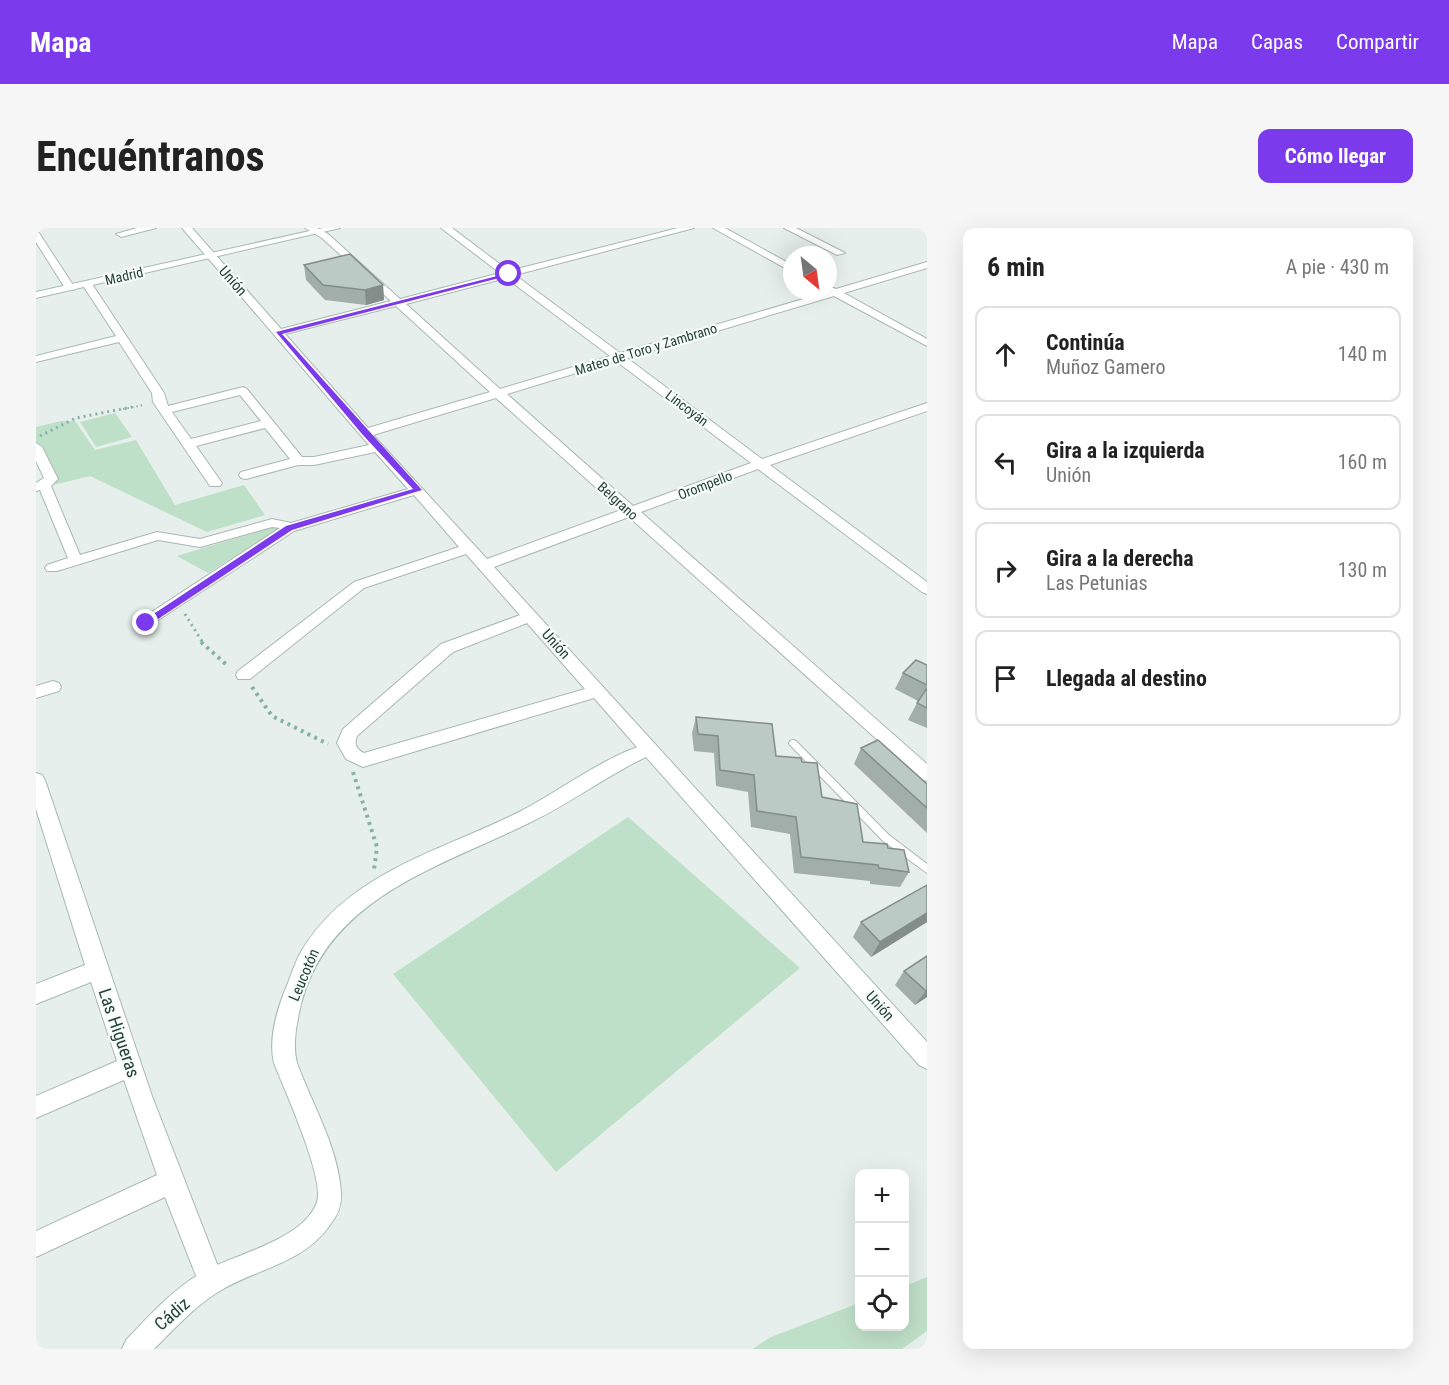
<!DOCTYPE html>
<html lang="es">
<meta charset="utf-8">
<style>
:root{--surface:#fff;--page:#f6f6f6;--text:#222;--muted:#767676;--line:#e0e0e0;--accent:#7c3aed}
body{margin:0;font-family:"Roboto Condensed",sans-serif;background:var(--page);color:var(--text)}
.controls{position:absolute;right:18px;bottom:18px;display:grid;overflow:hidden;border-radius:12px;box-shadow:0 6px 24px #0002}
.controls button{width:54px;height:54px;display:grid;place-items:center;padding:0;border:0;border-bottom:2px solid var(--line);background:var(--surface);color:var(--text);font:30px sans-serif}
.compass{position:absolute;left:747px;top:18px;width:54px;height:54px;border-radius:50%;background:var(--surface);box-shadow:0 6px 24px #0002;rotate:151deg}
.stop{position:absolute;width:18px;height:18px;margin:-14px;border:4px solid #7c3aed;border-radius:50%;background:#fff}
.stop.end{background:#7c3aed;border-color:#fff;box-shadow:0 2px 6px #0008}
.list{margin:0;padding:0;list-style:none}
h2{display:flex;justify-content:space-between;align-items:center;height:78px;margin:0;padding:0 24px;font-size:26px}
h2 small{font-size:20px;font-weight:400;color:var(--muted)}
.list li{display:grid;grid-template-columns:39px 1fr auto;gap:18px;align-items:center;box-sizing:border-box;height:96px;margin:0 12px 12px;padding:0 12px;border:2px solid var(--line);border-radius:12px}
.list b{display:block;font-size:22px;white-space:nowrap}
.list p{margin:0;font-size:20px;white-space:nowrap;color:var(--muted)}
.list em{font-size:20px;font-style:normal;color:var(--muted)}
.icon{flex:none;width:33px;height:33px;fill:none;stroke:currentColor;stroke-width:2;stroke-linecap:round;stroke-linejoin:round}
.map{position:relative;flex:none;width:891px;height:1121px;overflow:hidden;border-radius:12px}
header{display:flex;align-items:center;gap:36px;box-sizing:border-box;height:84px;padding:0 30px;background:var(--accent);color:#fff}
header strong{font-size:28px}
nav{display:flex;gap:33px;margin-inline-start:auto;font-size:21px}
.intro{display:flex;align-items:center;justify-content:space-between;box-sizing:border-box;height:144px;padding:0 36px}
h1{margin:0;font-size:42px}
.button{padding:15px 27px;border-radius:12px;background:var(--accent);color:#fff;font-size:21px;font-weight:700}
main{display:flex;gap:36px;padding:0 36px}
aside{flex:1;background:var(--surface);border-radius:12px;box-shadow:0 6px 24px #0002}
.map>svg:first-child{display:block}
</style>
<header>
<strong>Mapa</strong>
<nav><a>Mapa</a><a>Capas</a><a>Compartir</a></nav>
</header>
<div class="intro"><h1>Encuéntranos</h1><a class="button">Cómo llegar</a></div>
<main>
<div class="map">
<svg width="891" height="1121" viewBox="0 0 891 1121">
<rect width="100%" height="100%" fill="#e6efeb"/>
<!-- green -->
<g fill="#bfe0c8">
<path d="M79 185 96 209 60 219 44 194Z"/>
<path d="M25 193H39L59 222 100 212 139 277 208 257 229 287 171 304 54 248 17 257 20 249 6 217 0 215V199Z"/>
<path d="M240 298 242 301 172 345 141 328Z"/>
<path d="M592 589 764 740 520 944 357 746Z"/>
<path d="M891 1049V1103L866 1121H716L735 1109 823 1075 824 1098H868L869 1058Z"/>
</g>
<g fill="none" stroke-linecap="round" stroke-linejoin="round">
<defs>
<path id="lane" d="M757 512 760 513 853 607 891 636V645L847 613 754 517 753 515 754 513Z"/>
<g id="street">
<path d="M101 0H120L85 9 80 6Z"/>
<path d="M146 0H156L245 101 355 73 286 10 269 0H281L292 6 364 71 464 45 405 0H416L473 43 642 0H658L479 47 584 125 791 64 792 58 800 61 891 34V40L808 65 891 111V118L798 68 591 130 726 231 891 175V183L734 237 891 354V366L886 364 722 241 605 284 891 536V553L885 551 593 289 458 339 619 516 622 521 619 526 613 527 607 526 558 470 327 539 310 531 301 515 307 501 405 416 484 387 430 326 328 360 214 451H202L200 447 202 443 318 354 423 319 378 267 258 303 110 400 105 399 102 395 105 391 244 300 236 299 164 319 122 312 21 343H11L9 340 11 337 32 330 4 262 0 263V255L8 250 0 233V215L6 219 22 251 15 258 44 327 121 304 164 311 236 291 255 295 372 261 339 224 278 237H262L210 251 205 250 203 247 205 244 254 231 229 200 160 218 186 255 184 258H174L117 174 116 165 83 114 0 134V128L80 108 46 56 51 53 56 56 128 165 132 178 207 159 211 161 266 229H278L333 217ZM470 50 574 128 464 161 370 76ZM360 78 454 164 332 200 249 106ZM580 133 715 235 597 278 471 166ZM204 167 225 193 155 211 136 184ZM460 170 585 282 451 331 337 207ZM491 395 549 461 328 525C320 521 318 516 321 508L417 424Z"/>
<path d="M677 0H689L756 37V44Z"/>
<path d="M748 0H760L809 25 801 27Z"/>
<path d="M0 4 3 5 39 60 38 62 29 60 0 14Z"/>
<path d="M17 453 23 455 25 459 23 463 0 470V458Z"/>
<path d="M0 545 6 547 9 552 116 868 188 1054 184 1063 175 1067 166 1063 129 969 0 1029V1003L121 947 88 852 0 890V868L81 833 55 754 0 776V756L49 737 0 581Z"/>
</g>
<g id="secondary">
<path d="M287 0H304L0 70V64Z"/>
<path d="M613 515 619 516 891 814V841L883 837 610 529C570 548 535 575 495 594 407 638 293 668 265 776 261 794 256 816 261 835 276 876 302 919 305 964 306 977 302 987 294 997 267 1036 221 1040 182 1064 158 1079 138 1101 118 1121H86L90 1112C113 1088 136 1062 165 1045 197 1026 267 1013 281 974 289 950 248 861 238 835 232 810 242 778 252 755 256 744 260 732 266 722 314 643 408 622 485 583 527 561 567 529 613 515Z"/>
</g>
</defs>
<!-- lane casing -->
<use href="#lane" stroke="#a8b8b2" stroke-width="2"/>
<!-- street casing -->
<use href="#street" stroke="#a8b8b2" stroke-width="2"/>
<!-- secondary casing -->
<use href="#secondary" stroke="#a4bbb3" stroke-width="2"/>
<!-- path-far2 -->
<path stroke="#86b3a5" stroke-width="2" stroke-dasharray="1.5 3" stroke-linecap="butt" d="M87 181 108 177"/>
<!-- path-far1 -->
<g stroke="#86b3a5" stroke-width="3" stroke-dasharray="2 4" stroke-linecap="butt">
<path d="M4 208 40 190 96 179"/>
<path d="M149 386 167 415"/>
</g>
<!-- path -->
<g stroke="#86b3a5" stroke-width="4" stroke-dasharray="3 4.5" stroke-linecap="butt">
<path d="M165 414 193 439"/>
<path d="M216 459 236 488 292 516"/>
<path d="M317 544 341 619 338 641"/>
</g>
<!-- lane -->
<use href="#lane" fill="#fff" fill-rule="evenodd"/>
<!-- street -->
<use href="#street" fill="#fff" fill-rule="evenodd"/>
<!-- secondary -->
<use href="#secondary" fill="#fff" fill-rule="evenodd"/>
</g>
<!-- wall -->
<g fill="#a1aea9">
<path d="M268 37 347 57 348 72 330 77 289 72 270 52Z"/>
<path d="M891 437V500L872 492 882 473 859 461 867 445Z"/>
<path d="M660 489 740 528 766 534 786 569 827 614 852 620 873 644 864 659 834 656V653L758 645 754 606 715 599 712 564 680 558 678 525 658 523 656 505Z"/>
<path d="M825 520 891 556V605L818 536Z"/>
<path d="M891 657V694L835 729 817 709 825 694Z"/>
<path d="M891 728V769L879 777 859 757 868 743Z"/>
</g>
<!-- shaded-wall -->
<g fill="#838d89">
<path d="M347 57 348 72 330 77 329 62Z"/>
<path d="M891 685V694L835 729 844 714Z"/>
<path d="M891 762V769L879 777 890 763Z"/>
</g>
<!-- building -->
<g fill="#bbcac4" stroke="#838d89" stroke-width="1.5">
<path d="M314 26 347 57 329 62 287 57 268 37Z"/>
<path d="M880 432 891 437V457L867 445Z"/>
<path d="M891 460V480L881 475Z"/>
<path d="M660 489 736 496 740 528 765 530 766 534 781 535 786 569 821 576 827 614 851 616 852 620 868 622 873 644 843 640 842 637 765 629 760 589 721 583 718 547 684 542 682 508 662 506Z"/>
<path d="M842 512 891 556V580L825 520Z"/>
<path d="M891 657V685L844 714 825 694Z"/>
<path d="M891 728V762L890 763 868 743Z"/>
</g>
<!-- route -->
<path fill="#7c3aed" d="M473 45 475 47 246 106 386 262 256 302 113 397H107V393L250 298 377 261 326 206 240 104Z"/>
<g text-anchor="middle" stroke-width="4.5" stroke-linejoin="round" paint-order="stroke">
<!-- far-street labels -->
<g font-size="14" fill="#24423a" stroke="#f7fbf9">
<text transform="translate(88 48) rotate(-13)" y="5">Madrid</text>
<text transform="translate(610 121) rotate(-17)" y="5">Mateo de Toro y Zambrano</text>
<text transform="translate(651 180) rotate(37)" y="5">Lincoyán</text>
<text transform="translate(669 257) rotate(-21)" y="5">Orompello</text>
<text transform="translate(582 273) rotate(42)" y="5">Belgrano</text>
</g>
<!-- street labels -->
<g font-size="15" fill="#24423a" stroke="#f7fbf9">
<text transform="translate(197 53) rotate(49)" y="5">Unión</text>
<text transform="translate(520 416) rotate(48)" y="5">Unión</text>
<text transform="translate(268 747) rotate(-67)" y="5">Leucotón</text>
<text transform="translate(844 778) rotate(48)" y="5">Unión</text>
</g>
<!-- near-street labels -->
<g font-size="18" fill="#24423a" stroke="#f7fbf9">
<text transform="translate(83 805) rotate(71)" y="6">Las Higueras</text>
<text transform="translate(136 1086) rotate(-41)" y="6">Cádiz</text>
</g>
</g>
</svg>
<div class="controls">
<button>+</button>
<button>−</button>
<button><svg class="icon" aria-label="locate" viewBox="0 0 24 24"><circle cx="12" cy="12" r="6"/><path d="M12 2v4M12 18v4M2 12h4M18 12h4"/></svg></button>
</div>
<svg class="compass" viewBox="-18 -18 36 36"><path d="M0-13l5 13h-10z" fill="#e53935"/><path d="M0 13l5-13h-10z" fill="#767676"/></svg>
<div class="stop" style="left:473px;top:46px"></div>
<div class="stop end" style="left:110px;top:395px"></div>
</div>
<aside>
<h2>6 min<small>A pie · 430 m</small></h2>
<ul class="list">
<li><svg class="icon" aria-label="ahead" viewBox="0 0 24 24"><path d="M12 20V5M6 11l6-6 6 6"/></svg><div><b>Continúa</b><p>Muñoz Gamero</p></div><em>140 m</em></li>
<li><svg class="icon" aria-label="left" viewBox="0 0 24 24"><path d="M17 20v-9H6M10 6l-5 5 5 5"/></svg><div><b>Gira a la izquierda</b><p>Unión</p></div><em>160 m</em></li>
<li><svg class="icon" aria-label="right" viewBox="0 0 24 24"><path d="M7 20v-9h11M14 6l5 5-5 5"/></svg><div><b>Gira a la derecha</b><p>Las Petunias</p></div><em>130 m</em></li>
<li><svg class="icon" aria-label="arrive" viewBox="0 0 24 24"><path d="M6 21V4h12l-3 4 3 4H6"/></svg><div><b>Llegada al destino</b></div></li>
</ul>
</aside>
</main>
